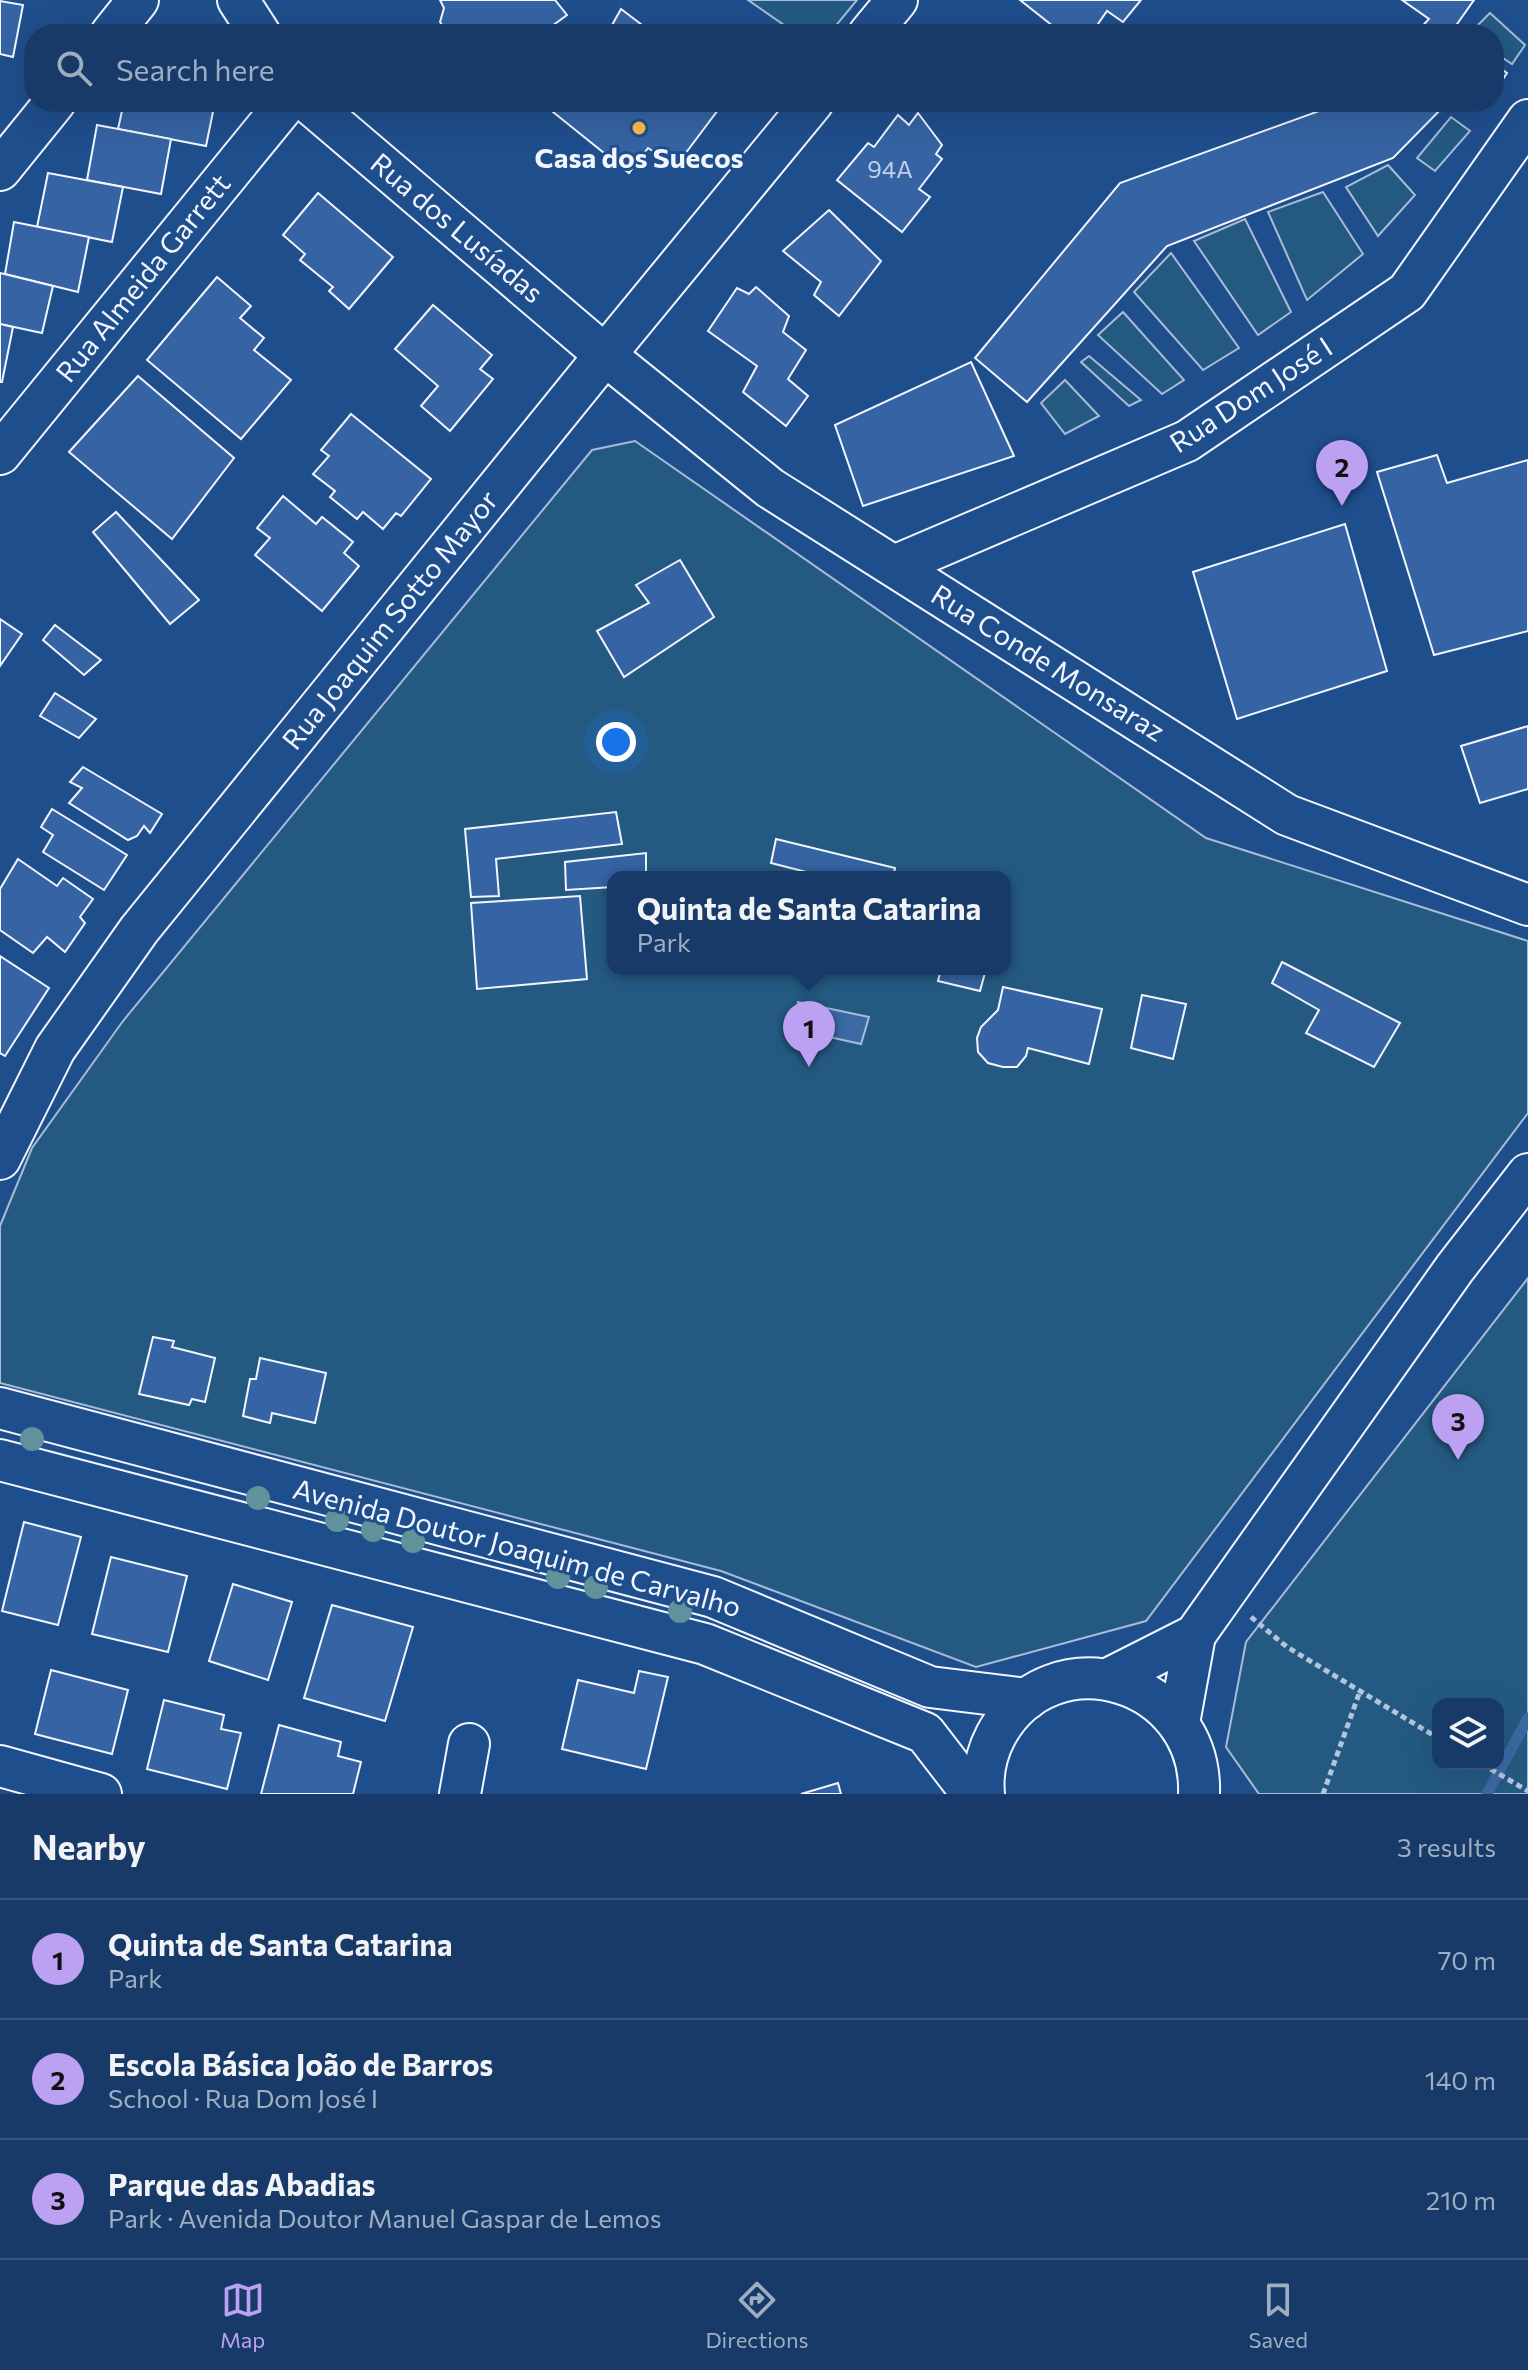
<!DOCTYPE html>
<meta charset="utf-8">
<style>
:root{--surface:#173a69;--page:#244571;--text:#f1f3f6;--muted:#9eadc0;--line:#36547d;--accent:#bca0f2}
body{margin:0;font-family:Commissioner,sans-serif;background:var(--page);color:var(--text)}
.controls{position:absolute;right:24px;bottom:24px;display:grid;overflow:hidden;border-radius:16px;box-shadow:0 8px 32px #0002}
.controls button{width:72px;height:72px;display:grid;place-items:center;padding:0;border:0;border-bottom:2px solid var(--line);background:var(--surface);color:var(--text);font:40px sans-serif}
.you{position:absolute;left:616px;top:742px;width:28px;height:28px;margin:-20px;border:6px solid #fff;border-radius:50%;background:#1a73e8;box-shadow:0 0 0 12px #1a73e833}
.badge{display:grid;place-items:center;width:52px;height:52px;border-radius:50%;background:var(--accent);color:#111;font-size:26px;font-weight:700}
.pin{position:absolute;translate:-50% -66px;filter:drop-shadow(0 2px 4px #0008)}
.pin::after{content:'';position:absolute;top:42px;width:28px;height:24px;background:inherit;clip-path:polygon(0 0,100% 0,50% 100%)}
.popup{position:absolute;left:607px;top:871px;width:404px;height:104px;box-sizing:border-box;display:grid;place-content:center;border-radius:16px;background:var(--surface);filter:drop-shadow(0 2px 6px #0005);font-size:26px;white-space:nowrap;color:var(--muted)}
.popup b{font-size:30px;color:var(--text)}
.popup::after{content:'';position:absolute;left:50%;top:100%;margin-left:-16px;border:16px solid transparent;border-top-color:var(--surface)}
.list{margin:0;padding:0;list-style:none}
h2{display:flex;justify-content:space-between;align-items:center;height:104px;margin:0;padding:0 32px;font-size:34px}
h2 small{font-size:26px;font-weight:400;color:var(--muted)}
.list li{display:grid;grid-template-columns:52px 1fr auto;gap:24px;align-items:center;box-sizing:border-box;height:120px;padding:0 32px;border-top:2px solid var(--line)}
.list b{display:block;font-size:30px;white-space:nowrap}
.list p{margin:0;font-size:26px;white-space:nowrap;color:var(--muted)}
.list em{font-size:26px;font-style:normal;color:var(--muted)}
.icon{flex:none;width:44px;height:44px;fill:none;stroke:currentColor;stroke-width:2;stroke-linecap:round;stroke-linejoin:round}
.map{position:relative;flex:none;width:1528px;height:1794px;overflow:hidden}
.search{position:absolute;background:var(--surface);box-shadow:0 8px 32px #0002;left:24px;right:24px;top:24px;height:88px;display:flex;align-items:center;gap:20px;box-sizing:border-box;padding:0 28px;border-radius:32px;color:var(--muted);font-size:30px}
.sheet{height:464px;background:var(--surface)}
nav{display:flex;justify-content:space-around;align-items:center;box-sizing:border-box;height:112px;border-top:2px solid var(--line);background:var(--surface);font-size:22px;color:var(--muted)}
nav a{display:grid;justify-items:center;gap:4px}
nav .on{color:var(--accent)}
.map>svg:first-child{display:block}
</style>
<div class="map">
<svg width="1528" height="1794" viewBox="0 0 1528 1794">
<rect width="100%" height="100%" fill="#1f4e8c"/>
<!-- green -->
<g fill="#245a82" stroke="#a8bbd7" stroke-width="2" fill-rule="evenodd">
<path d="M748 0H857L829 34H797Z"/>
<path d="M1490 13 1525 45 1512 64 1494 52V34H1469Z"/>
<path d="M1451 117 1470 131 1435 171 1417 158Z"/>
<path d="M1388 165 1415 195 1378 236 1346 187Z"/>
<path d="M1323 192 1363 254 1307 300 1268 212Z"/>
<path d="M1245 219 1291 312 1258 335 1194 241Z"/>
<path d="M1171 253 1239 348 1203 370 1134 292Z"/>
<path d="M1123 312 1184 380 1162 394 1098 335Z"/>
<path d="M1089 356 1141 400 1129 406 1081 362Z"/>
<path d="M1065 380 1099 416 1065 434 1041 403Z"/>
<path d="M635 441 1206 838 1528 941V1113L1146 1621 976 1667 721 1571 0 1383V1226L32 1148 123 1021 592 450ZM613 877H1005V969H613Z"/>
<path d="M1528 1278V1794H1259L1226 1747 1246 1642ZM1438 1704H1498V1764H1438Z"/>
</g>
<!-- water -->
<path fill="#3b69a3" stroke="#a8bbd7" stroke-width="2" d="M798 1002 869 1017 861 1044 793 1029Z"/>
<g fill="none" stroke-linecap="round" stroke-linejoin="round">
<!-- stream -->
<path stroke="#3b69a3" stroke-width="11" d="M1487 1794 1528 1718"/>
</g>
<!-- building -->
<g fill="#3563a3" stroke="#f2f6ff" stroke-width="2">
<path d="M440 0H555L567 15 541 34H449L440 22 444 8Z"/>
<path d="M1020 0H1141L1123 22 1107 11 1091 34H1063Z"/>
<path d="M1402 0H1474L1450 34H1415L1429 19Z"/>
<path d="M0 1 23 5 13 57 0 54Z"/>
<path d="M621 9 654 34H607Z"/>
<path d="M1494 64 1507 73 1494 93Z"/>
<path d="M124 102H215L206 146 118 129Z"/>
<path d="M554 102H724L676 166 648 148 629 173 548 108Z"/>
<path d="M1344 102H1448L1393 158 1167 246 1027 402 975 358 1120 183Z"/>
<path d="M918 113 942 145 936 154 942 159 919 189 930 197 902 232 837 180 868 143 874 147 898 115 909 125Z"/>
<path d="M97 125 171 139 161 194 87 180Z"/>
<path d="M48 173 123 187 112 242 37 227Z"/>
<path d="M318 193 393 257 349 309 329 291 333 287 300 260 305 254 283 235Z"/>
<path d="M829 210 881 261 839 316 814 295 821 282 783 251Z"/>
<path d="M14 222 89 237 78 292 5 274Z"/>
<path d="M0 273 53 286 42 333 0 324Z"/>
<path d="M217 277 251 306 240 318 264 338 254 350 291 380 241 439 147 360Z"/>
<path d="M756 287 789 316 783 332 806 350 788 379 808 396 786 426 743 392 757 366 708 331 737 288 749 294Z"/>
<path d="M433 305 492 355 480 369 493 379 450 431 421 406 438 386 395 349Z"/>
<path d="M0 324 13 327 2 382H0Z"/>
<path d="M971 362 1014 456 863 506 835 425Z"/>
<path d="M138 376 234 458 172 539 69 452Z"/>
<path d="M351 414 431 479 401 516 396 513 383 529 363 512 357 519 330 497 335 491 313 474 329 456 321 450Z"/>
<path d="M1437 455 1447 483 1528 460V631L1434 655 1377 472Z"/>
<path d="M283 496 316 524 322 517 353 542 344 553 359 566 322 611 255 555 270 538 257 528Z"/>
<path d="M116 512 199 600 170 624 93 532Z"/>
<path d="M1345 524 1387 671 1237 719 1193 572Z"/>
<path d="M680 560 714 617 624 677 597 631 649 603 636 585Z"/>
<path d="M0 619 22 634 0 666Z"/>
<path d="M55 625 101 660 84 675 43 640Z"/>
<path d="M55 693 96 719 79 738 40 716Z"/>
<path d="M1528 726V789L1480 803 1461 746Z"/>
<path d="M83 767 162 814 150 833 144 826 137 836 128 840 69 803 82 788 70 782Z"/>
<path d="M52 809 127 855 104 890 43 852 53 835 41 827Z"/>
<path d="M616 812 622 844 496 859 499 896 471 897 465 829Z"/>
<path d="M776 839 895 868 893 877H826L771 863Z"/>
<path d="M646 853V877H613V887L566 890 565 862Z"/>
<path d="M18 859 57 886 63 878 93 899 80 917 85 923 65 952 47 937 33 953 0 930V889Z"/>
<path d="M580 896 587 979 477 989 471 903Z"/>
<path d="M0 956 49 988 5 1056 0 1053Z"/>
<path d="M1282 962 1400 1023 1374 1067 1306 1033 1319 1010 1272 983Z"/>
<path d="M941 969H986L980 991 938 981Z"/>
<path d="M1003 987 1102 1009 1089 1064 1028 1048 1026 1056 1017 1067H1003L988 1063 978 1052 977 1038 981 1027 998 1010Z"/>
<path d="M1142 995 1186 1004 1173 1059 1131 1048Z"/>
<path d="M153 1337 174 1341 172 1347 215 1358 205 1402 192 1399 189 1405 139 1394Z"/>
<path d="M260 1358 326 1373 315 1423 272 1413 270 1423 243 1416 250 1379H256Z"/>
<path d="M24 1522 81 1537 58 1625 2 1611Z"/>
<path d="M111 1557 187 1576 168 1652 92 1634Z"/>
<path d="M233 1584 292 1602 268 1680 209 1661Z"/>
<path d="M332 1605 413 1627 385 1721 304 1698Z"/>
<path d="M51 1670 128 1690 112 1754 35 1734Z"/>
<path d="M639 1671 668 1677 646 1769 562 1749 578 1680 634 1693Z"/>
<path d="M164 1700 224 1715 221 1729 241 1733 227 1789 147 1769Z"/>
<path d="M279 1725 341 1742 338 1756 361 1762 353 1794H261Z"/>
<path d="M838 1783 841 1794H801Z"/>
</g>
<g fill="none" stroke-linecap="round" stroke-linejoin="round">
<defs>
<g id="minor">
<path d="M238 0 260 34"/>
<path d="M111 34 138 0"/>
<path d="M869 34 897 0"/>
<path d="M308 102 605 355 770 488 1287 815 1528 905"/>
<path d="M0 170 55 102"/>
<path d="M0 454 287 102"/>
<path d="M894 566 1187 441 1407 292 1528 120"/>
<path d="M0 1159 55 1049 139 930 605 355 813 102"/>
<path d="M0 1408 713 1597 930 1687 1027 1699"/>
<path d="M0 1460 705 1644 925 1733 972 1794"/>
<path d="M1108 1679 1195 1635 1455 1268 1528 1174"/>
<path d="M1179 1723 1195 1635"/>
<path d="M0 1766 101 1794"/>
<path d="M460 1794 469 1744"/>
<path d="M984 1794C982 1773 986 1754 996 1735 1052 1633 1203 1679 1199 1794"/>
</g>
</defs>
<!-- minor casing -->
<use href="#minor" stroke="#f2f6ff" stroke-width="44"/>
<!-- path -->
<g stroke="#b3c4dc" stroke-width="5" stroke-dasharray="6 4" stroke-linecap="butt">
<path d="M1251 1617 1287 1647 1438 1738"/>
<path d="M1482 1764 1528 1791"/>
<path d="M1323 1794 1360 1691"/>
</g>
<!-- minor -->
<use href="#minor" stroke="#1f4e8c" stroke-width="40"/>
</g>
<!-- trees -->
<g fill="#61919a">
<circle cx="32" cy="1439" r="12"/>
<circle cx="258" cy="1498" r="12"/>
<circle cx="337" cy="1520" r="12"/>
<circle cx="373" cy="1530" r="12"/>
<circle cx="413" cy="1541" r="12"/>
<circle cx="558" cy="1577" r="12"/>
<circle cx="596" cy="1587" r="12"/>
<circle cx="680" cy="1611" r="12"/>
</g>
<!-- markers -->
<circle fill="#ffb74d" stroke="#1f4e8c" stroke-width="3" cx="639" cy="128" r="8"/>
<g text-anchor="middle" stroke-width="6" stroke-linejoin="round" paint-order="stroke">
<!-- number labels -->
<g font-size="24" fill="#c3d1e8">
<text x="890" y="178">94A</text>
</g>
<!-- poi labels -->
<g font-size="28" font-weight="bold" fill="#f2f6ff" stroke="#1f4e8c">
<text x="639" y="168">Casa dos Suecos</text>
</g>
<!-- street labels -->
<g font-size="28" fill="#f2f6ff" stroke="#1f4e8c">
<text transform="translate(457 228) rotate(40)" y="10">Rua dos Lusíadas</text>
<text transform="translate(143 278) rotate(-51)" y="10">Rua Almeida Garrett</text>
<text transform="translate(1251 395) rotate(-33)" y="10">Rua Dom José I</text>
<text transform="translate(390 620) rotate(-51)" y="10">Rua Joaquim Sotto Mayor</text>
<text transform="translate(1048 663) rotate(32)" y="10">Rua Conde Monsaraz</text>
<text transform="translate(517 1548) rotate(15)" y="10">Avenida Doutor Joaquim de Carvalho</text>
</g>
</g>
</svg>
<div class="controls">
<button><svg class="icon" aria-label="layers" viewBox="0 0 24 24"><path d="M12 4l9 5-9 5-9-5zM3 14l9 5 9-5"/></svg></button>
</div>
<div class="you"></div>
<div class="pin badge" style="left:809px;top:1067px">1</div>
<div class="popup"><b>Quinta de Santa Catarina</b>Park</div>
<div class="pin badge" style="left:1342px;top:506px">2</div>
<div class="pin badge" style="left:1458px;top:1460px">3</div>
<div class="search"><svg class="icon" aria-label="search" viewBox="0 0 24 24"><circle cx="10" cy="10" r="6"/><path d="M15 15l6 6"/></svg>Search here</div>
</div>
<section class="sheet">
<h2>Nearby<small>3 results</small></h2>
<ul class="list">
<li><span class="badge">1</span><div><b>Quinta de Santa Catarina</b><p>Park</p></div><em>70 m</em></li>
<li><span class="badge">2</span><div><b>Escola Básica João de Barros</b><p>School · Rua Dom José I</p></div><em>140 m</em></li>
<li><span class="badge">3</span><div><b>Parque das Abadias</b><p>Park · Avenida Doutor Manuel Gaspar de Lemos</p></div><em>210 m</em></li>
</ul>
</section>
<nav>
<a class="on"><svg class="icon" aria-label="map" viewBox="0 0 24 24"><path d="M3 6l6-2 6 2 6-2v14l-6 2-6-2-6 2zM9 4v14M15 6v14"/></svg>Map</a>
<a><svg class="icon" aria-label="directions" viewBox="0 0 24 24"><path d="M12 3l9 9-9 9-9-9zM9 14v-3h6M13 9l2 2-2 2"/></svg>Directions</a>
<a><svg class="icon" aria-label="saved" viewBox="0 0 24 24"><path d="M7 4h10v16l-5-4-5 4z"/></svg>Saved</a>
</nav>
